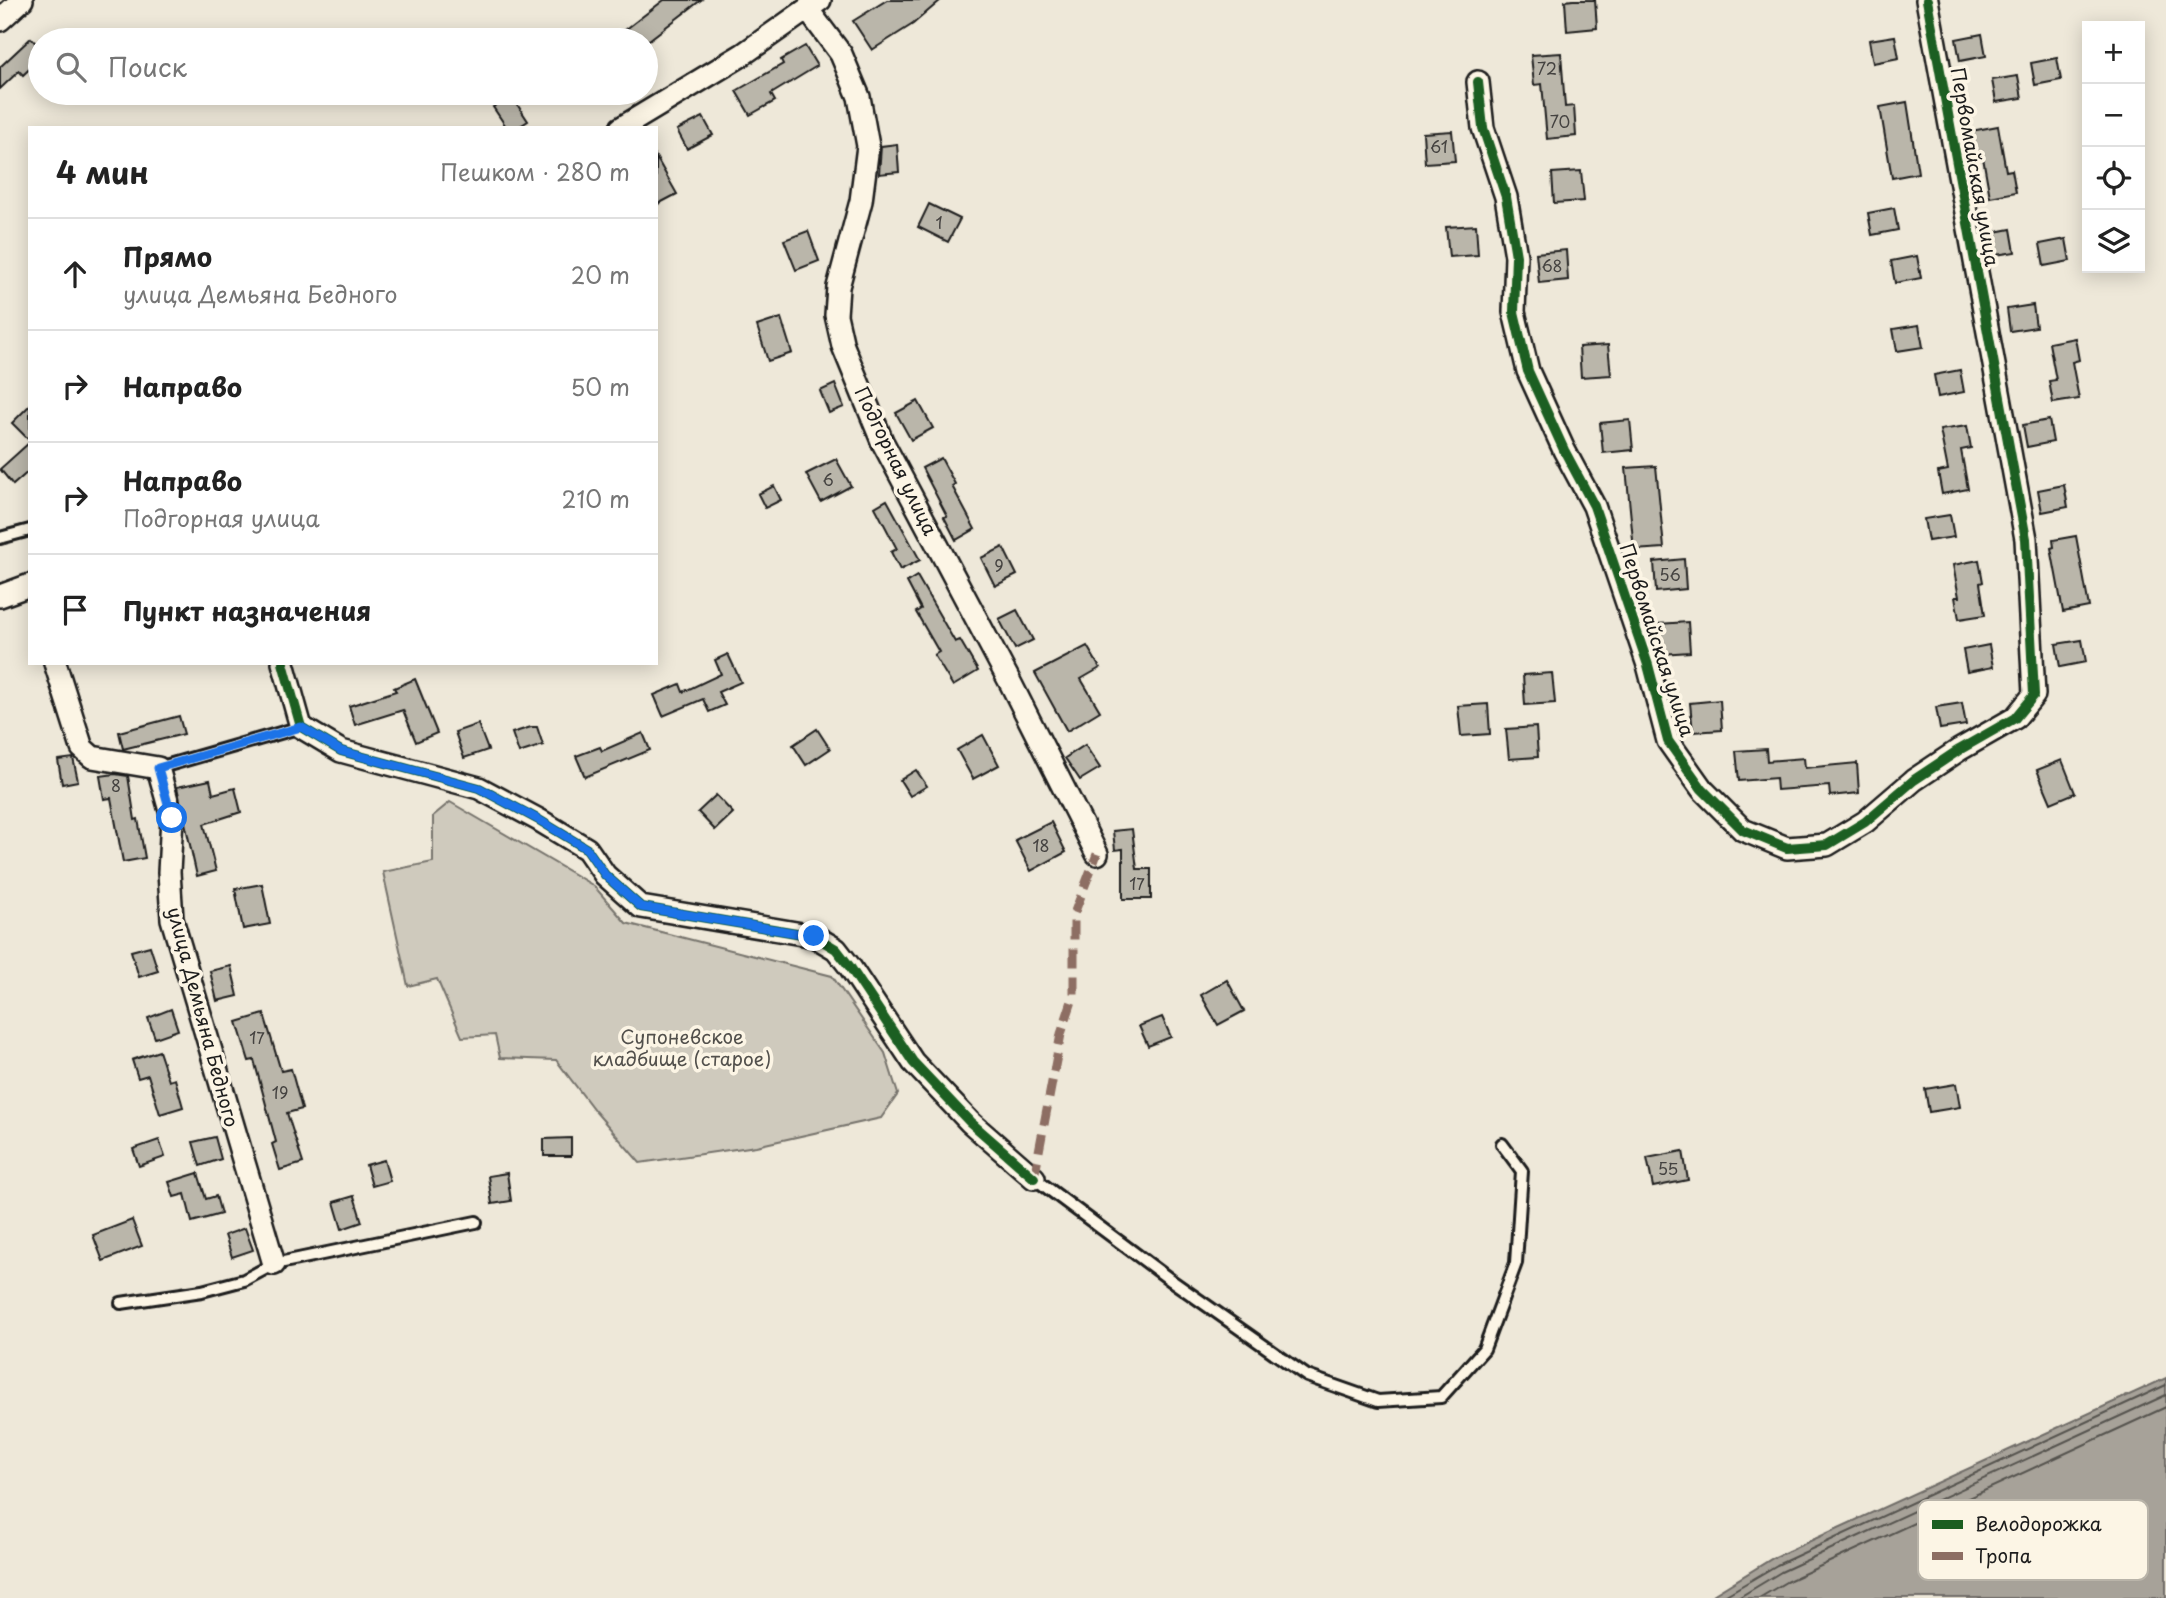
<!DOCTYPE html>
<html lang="ru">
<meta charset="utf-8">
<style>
:root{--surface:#fff;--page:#f6f6f6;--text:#222;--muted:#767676;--line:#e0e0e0}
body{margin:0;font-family:"Playpen Sans",sans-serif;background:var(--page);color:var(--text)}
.controls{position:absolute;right:21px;top:21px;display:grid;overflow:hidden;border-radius:0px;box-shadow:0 4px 18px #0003}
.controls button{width:63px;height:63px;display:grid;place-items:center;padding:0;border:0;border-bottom:2px solid var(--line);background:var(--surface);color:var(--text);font:35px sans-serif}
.stop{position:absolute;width:21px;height:21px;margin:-16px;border:5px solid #1a73e8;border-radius:50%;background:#fff}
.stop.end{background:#1a73e8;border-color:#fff;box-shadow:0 2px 7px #0008}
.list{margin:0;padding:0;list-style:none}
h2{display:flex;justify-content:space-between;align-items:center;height:91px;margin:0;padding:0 28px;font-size:30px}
h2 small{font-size:23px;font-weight:400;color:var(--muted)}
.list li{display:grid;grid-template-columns:46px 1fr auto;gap:21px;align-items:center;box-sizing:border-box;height:112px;padding:0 28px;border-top:2px solid var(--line)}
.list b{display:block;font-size:26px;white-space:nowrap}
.list p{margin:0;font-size:23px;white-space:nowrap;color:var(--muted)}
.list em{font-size:23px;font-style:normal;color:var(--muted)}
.icon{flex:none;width:38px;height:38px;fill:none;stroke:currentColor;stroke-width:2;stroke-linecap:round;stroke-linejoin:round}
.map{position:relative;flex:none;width:2166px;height:1598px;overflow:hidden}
.search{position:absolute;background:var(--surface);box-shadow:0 4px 18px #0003;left:28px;top:28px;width:630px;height:77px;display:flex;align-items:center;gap:18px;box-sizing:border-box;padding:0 24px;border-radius:38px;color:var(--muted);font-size:26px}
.panel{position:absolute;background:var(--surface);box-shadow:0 4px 18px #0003;left:28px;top:126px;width:630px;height:539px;border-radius:0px}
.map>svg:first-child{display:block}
</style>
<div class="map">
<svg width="2166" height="1598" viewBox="0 0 2166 1598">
<rect width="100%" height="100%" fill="#eee8d9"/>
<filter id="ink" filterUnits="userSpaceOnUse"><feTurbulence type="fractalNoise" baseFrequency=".0143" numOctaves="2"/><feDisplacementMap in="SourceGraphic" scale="14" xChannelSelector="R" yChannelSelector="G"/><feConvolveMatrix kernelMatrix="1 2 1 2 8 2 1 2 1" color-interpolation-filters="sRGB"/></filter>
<g filter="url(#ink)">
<!-- green -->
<path fill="#cfcabd" stroke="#76736c" stroke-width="2" d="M450 802 594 886 626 923 832 976 885 1053 898 1094 881 1118 756 1146 640 1163 595 1111 556 1060 500 1058 495 1035 462 1037 437 979 408 986 383 872 433 862V816Z"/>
<!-- water -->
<path fill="#a7a299" stroke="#6f6c67" stroke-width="2" d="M2166 1378V1598H1708L1773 1558Z"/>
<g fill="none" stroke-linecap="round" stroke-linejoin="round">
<!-- shore -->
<g stroke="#54524e" stroke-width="2">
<path d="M1721 1598 1777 1565 2166 1385"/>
<path d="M1738 1598 1781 1572 2166 1395"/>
<path d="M1759 1598 1786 1582 2166 1407"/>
</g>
</g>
<!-- building -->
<g fill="#bab6aa" stroke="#1c1c1c" stroke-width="2">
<path d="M664 0H701L649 40H612Z"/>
<path d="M887 0H941L913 24 872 50 853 21Z"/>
<path d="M1573 0H1595L1597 28 1567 31 1565 1Z"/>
<path d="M1982 34 1986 56 1960 61 1956 39Z"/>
<path d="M1895 36 1899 58 1873 63 1869 40Z"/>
<path d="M31 38 40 48V59L23 75 19 71 0 89V67Z"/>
<path d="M805 46 817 66 771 94 775 101 750 115 736 91 783 64 781 60Z"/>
<path d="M1561 53 1565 107 1574 106 1576 136 1547 139 1542 84 1534 85 1531 55Z"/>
<path d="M2057 58 2061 80 2035 85 2031 63Z"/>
<path d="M2018 76 2022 98 1996 102 1992 80Z"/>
<path d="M511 95 528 121 517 128H507L493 107Z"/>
<path d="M1907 102 1918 173 1892 178 1880 107Z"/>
<path d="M703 117 713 135 687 149 677 130Z"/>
<path d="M1998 126 2006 171 2012 170 2016 192 1990 197 1982 152 1976 153 1971 131Z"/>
<path d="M1452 131 1455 161 1425 163 1423 133Z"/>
<path d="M897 144 899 172 879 174 881 146Z"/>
<path d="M656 157 677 194 656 205Z"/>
<path d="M1581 171 1584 201 1554 203 1552 173Z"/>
<path d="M929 204 960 219 948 242 918 227Z"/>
<path d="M1894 208 1898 230 1872 235 1868 213Z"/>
<path d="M1476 225 1478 255 1449 257 1446 227Z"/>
<path d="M2011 229 2015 252 1989 256 1985 234Z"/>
<path d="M808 231 819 261 796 270 784 240Z"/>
<path d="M2066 239 2070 261 2044 266 2040 244Z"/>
<path d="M1566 250 1568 280 1539 283 1536 253Z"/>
<path d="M1917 256 1921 278 1895 283 1891 261Z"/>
<path d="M2033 305 2036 327 2010 331 2007 309Z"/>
<path d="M781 318 792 353 768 361 757 326Z"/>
<path d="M1919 325 1923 347 1897 351 1893 329Z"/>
<path d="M2075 338 2079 360 2072 362 2079 399 2053 403 2049 381 2056 380 2049 343Z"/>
<path d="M1608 345 1611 375 1581 377 1579 347Z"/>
<path d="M1960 370 1964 392 1938 397 1934 375Z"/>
<path d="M835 384 844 407 829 413 820 391Z"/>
<path d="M918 401 933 428 911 440 896 413Z"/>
<path d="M30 405V441L12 423Z"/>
<path d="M1630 420 1633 450 1603 453 1600 423Z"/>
<path d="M2049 420 2053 442 2027 447 2023 425Z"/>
<path d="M1967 426 1971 448 1961 450 1968 489 1942 494 1938 472 1948 470 1940 430Z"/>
<path d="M30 442V470L13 485 0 469Z"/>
<path d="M941 458 955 484 952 486 975 529 956 540 944 517 947 516 922 468Z"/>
<path d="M836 459 851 486 821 502 806 474Z"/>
<path d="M1656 466 1664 548 1634 550 1626 468Z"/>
<path d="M2064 485 2068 507 2042 512 2038 490Z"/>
<path d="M774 486 781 500 765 508 758 494Z"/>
<path d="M887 500 920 560 900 570 891 552 897 549 875 507Z"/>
<path d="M1950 515 1954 537 1928 541 1924 519Z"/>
<path d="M2076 536 2089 607 2063 612 2051 548 2054 547 2053 540Z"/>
<path d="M1003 547 1017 575 995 586 981 558Z"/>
<path d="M1684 559 1686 589 1656 592 1654 562Z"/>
<path d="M1979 560 1983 582 1980 583 1985 615 1959 619 1955 597H1959L1953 565Z"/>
<path d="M917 576 955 642 960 640 978 671 953 686 934 655 939 652 916 612 921 609 907 582Z"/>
<path d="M1017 610 1033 640 1015 649 999 619Z"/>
<path d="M1688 622 1690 652 1661 654 1658 624Z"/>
<path d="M2082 640 2086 662 2060 667 2056 644Z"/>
<path d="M1989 645 1993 667 1967 672 1963 650Z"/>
<path d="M1087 646 1100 668 1081 679 1100 711 1067 731 1035 673Z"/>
<path d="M728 654 741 682 718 692 725 705 709 712 703 699 663 716 654 695 680 684 683 692 721 674 715 660Z"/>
<path d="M1552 673 1555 703 1525 705 1523 675Z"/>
<path d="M415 679 437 733 416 742 403 710 355 725 349 706 396 691 394 688Z"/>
<path d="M1720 700 1722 730 1693 732 1690 703Z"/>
<path d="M1962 703 1966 725 1940 729 1936 707Z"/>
<path d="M1488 704 1490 734 1461 736 1458 706Z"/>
<path d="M179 716 184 734 123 749 119 732Z"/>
<path d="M478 724 488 750 464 758 455 732Z"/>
<path d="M531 727H537L543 745 519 753 512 733Z"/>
<path d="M1536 727 1538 757 1509 759 1506 729Z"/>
<path d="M817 729 830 749 806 765 793 745Z"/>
<path d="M643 733 650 750 585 777 576 756 600 747 602 751Z"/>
<path d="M983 735 999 765 973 779 957 750Z"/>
<path d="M1085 745 1100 768 1080 780 1065 758Z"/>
<path d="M1766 749 1767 761 1804 758 1805 768 1857 763 1859 793 1830 796 1829 786 1777 790 1776 778 1739 781 1736 751Z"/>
<path d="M73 758 78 781 62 784 58 760Z"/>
<path d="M2062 760 2075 793 2051 803 2037 770Z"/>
<path d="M916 770 927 786 910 796 900 780Z"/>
<path d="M115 774 128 776 135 820 138 819 145 858 123 862 111 798 104 799 100 776Z"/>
<path d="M210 780 213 794 235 788 241 812 204 824 216 871 197 876 177 787Z"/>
<path d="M716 795 733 813 715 830 698 812Z"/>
<path d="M1051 822 1066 852 1031 871 1015 840Z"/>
<path d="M1132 829 1137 869H1151V899H1123V849L1115 850 1113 831Z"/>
<path d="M262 884 270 924 243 929 235 889Z"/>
<path d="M150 946 158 971 139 977 131 951Z"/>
<path d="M231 966 238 996 217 1001 210 971Z"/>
<path d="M1227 980 1244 1011 1218 1025 1201 995Z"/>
<path d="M171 1009 178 1030 155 1038 148 1018Z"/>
<path d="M264 1014 281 1071 291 1069 302 1109 287 1113 303 1163 280 1170 272 1144 276 1142 254 1060 249 1061 237 1022Z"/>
<path d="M1162 1017 1171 1037 1148 1046 1139 1026Z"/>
<path d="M159 1051 169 1081 175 1079 183 1107 160 1114 148 1075 138 1078 132 1060Z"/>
<path d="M1956 1084 1960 1107 1929 1112 1925 1089Z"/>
<path d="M215 1137 221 1159 200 1166 193 1142Z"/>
<path d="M571 1138V1156H544V1139Z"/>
<path d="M159 1140 165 1157 139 1166 133 1149Z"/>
<path d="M1683 1151 1688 1180 1653 1187 1647 1158Z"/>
<path d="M384 1160 390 1181 372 1186 366 1165Z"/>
<path d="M198 1173 206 1199 216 1196 221 1214 192 1222 185 1194 174 1197 169 1182Z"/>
<path d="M507 1173 511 1201 492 1204 488 1176Z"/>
<path d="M354 1196 362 1222 342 1229 334 1202Z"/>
<path d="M132 1220 142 1246 103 1261 93 1235Z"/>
<path d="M245 1228 253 1250 232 1257 225 1235Z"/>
</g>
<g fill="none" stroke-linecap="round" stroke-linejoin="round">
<defs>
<g id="service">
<path d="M0 538 30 530"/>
<path d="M158 768 301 727"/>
<path d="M1034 1178 1172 1281 1307 1376 1378 1401 1441 1397 1484 1349 1516 1263 1522 1171 1502 1144"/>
<path d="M121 1303 202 1291 244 1280 274 1264 476 1222"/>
</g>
<g id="minor">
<path d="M808 10 841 54 859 97 868 146 861 201 838 287 836 315 843 346 882 441 1011 684 1097 854"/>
<path d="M0 20 22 0"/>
<path d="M1478 82 1483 128 1506 197 1516 256 1514 312 1528 371 1564 450 1594 506 1648 665 1668 741 1702 789 1743 830 1787 848 1827 845 1865 822 1914 780 1959 750 2015 718 2034 695 2026 539 1927 0"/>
<path d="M621 128 742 55 820 0"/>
<path d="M0 596 30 585"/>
<path d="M55 663 82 748 92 757 158 768 172 818 169 872 172 919 274 1264"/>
<path d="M283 663 301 727 341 751 479 788 539 820 587 849 605 875 641 907 814 936 836 949 850 967 913 1062 970 1122 1034 1178"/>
</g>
</defs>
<!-- service casing -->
<use href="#service" stroke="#1c1c1c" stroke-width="16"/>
<!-- minor casing -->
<use href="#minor" stroke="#1c1c1c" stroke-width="26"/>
<!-- service -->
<use href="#service" stroke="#fcf5e5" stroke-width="10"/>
<!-- minor -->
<use href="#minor" stroke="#fcf5e5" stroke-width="21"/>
<!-- quiet -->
<path stroke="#8d6e63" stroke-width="9" stroke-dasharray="18 9" stroke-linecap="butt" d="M1034 1178 1061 1034 1074 995V914L1097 854"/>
<defs>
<g id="cycleway">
<path d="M1478 82 1483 128 1506 197 1516 256 1514 312 1528 371 1564 450 1594 506 1648 665 1668 741 1702 789 1743 830 1787 848 1827 845 1865 822 1914 780 1959 750 2015 718 2034 695 2026 539 1927 0"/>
<path d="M283 663 301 727 341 751 479 788 539 820 587 849 605 875 641 907 814 936 836 949 850 967 913 1062 970 1122 1034 1178"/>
</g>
</defs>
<!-- cycleway casing -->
<use href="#cycleway" stroke="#fcf5e5" stroke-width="15"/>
<!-- cycleway -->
<use href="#cycleway" stroke="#1b5e20" stroke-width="10"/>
</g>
</g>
<g fill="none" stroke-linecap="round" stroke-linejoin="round" filter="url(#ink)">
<!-- route -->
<path stroke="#1a73e8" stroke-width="9" d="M172 818 158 768 301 727 341 751 479 788 539 820 587 849 605 875 641 907 814 936"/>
</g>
<g text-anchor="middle" stroke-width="7" stroke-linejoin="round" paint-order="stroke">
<!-- number labels -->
<g font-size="16" fill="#444240">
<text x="1547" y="75">72</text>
<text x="1560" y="128">70</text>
<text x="1439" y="153">61</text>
<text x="939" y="229">1</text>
<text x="1552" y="272">68</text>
<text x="828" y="486">6</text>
<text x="999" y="572">9</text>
<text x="1670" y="581">56</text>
<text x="116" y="792">8</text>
<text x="1041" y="852">18</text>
<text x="1137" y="890">17</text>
<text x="257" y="1044">17</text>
<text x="280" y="1099">19</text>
<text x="1668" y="1175">55</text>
</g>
<!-- street labels -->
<g font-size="19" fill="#1c1c1c" stroke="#fcf5e5">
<text transform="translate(1975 167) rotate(80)" y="7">Первомайская улица</text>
<text transform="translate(896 461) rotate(64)" y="7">Подгорная улица</text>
<text transform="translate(1657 640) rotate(72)" y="7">Первомайская улица</text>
<text transform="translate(203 1017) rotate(75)" y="7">улица Демьяна Бедного</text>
</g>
<!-- park labels -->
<g font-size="19" fill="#52504c" stroke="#fcf5e5">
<text x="682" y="1044">Супоневское<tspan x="682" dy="22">кладбище (старое)</tspan></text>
</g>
</g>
<!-- legend -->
<rect x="1918" y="1500" width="230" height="80" rx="10" fill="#fcf5e5" stroke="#b9b4a9" stroke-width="2"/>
<rect x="1932" y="1520" width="31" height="9" fill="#1b5e20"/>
<rect x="1932" y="1552" width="31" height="8" fill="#8d6e63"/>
<g font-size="19" fill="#1c1c1c">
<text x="1975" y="1531">Велодорожка</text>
<text x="1975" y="1563">Тропа</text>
</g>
</svg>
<div class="controls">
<button>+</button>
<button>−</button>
<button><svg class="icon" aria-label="locate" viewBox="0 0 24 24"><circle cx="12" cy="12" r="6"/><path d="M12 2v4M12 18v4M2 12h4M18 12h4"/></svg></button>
<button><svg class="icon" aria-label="layers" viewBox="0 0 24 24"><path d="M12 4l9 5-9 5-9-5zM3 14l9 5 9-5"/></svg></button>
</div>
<div class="stop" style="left:172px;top:818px"></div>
<div class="stop end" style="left:814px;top:936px"></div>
<div class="search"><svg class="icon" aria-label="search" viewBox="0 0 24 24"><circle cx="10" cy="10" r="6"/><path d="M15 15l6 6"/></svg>Поиск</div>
<section class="panel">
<h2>4 мин<small>Пешком · 280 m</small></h2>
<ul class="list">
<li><svg class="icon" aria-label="ahead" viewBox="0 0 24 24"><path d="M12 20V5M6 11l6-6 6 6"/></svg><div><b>Прямо</b><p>улица Демьяна Бедного</p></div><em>20 m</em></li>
<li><svg class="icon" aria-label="right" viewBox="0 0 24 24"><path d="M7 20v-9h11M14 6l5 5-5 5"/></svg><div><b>Направо</b></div><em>50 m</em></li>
<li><svg class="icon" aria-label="right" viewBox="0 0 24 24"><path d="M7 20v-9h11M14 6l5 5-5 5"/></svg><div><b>Направо</b><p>Подгорная улица</p></div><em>210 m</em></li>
<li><svg class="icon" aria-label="arrive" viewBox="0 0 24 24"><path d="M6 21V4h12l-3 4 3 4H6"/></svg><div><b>Пункт назначения</b></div></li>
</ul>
</section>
</div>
